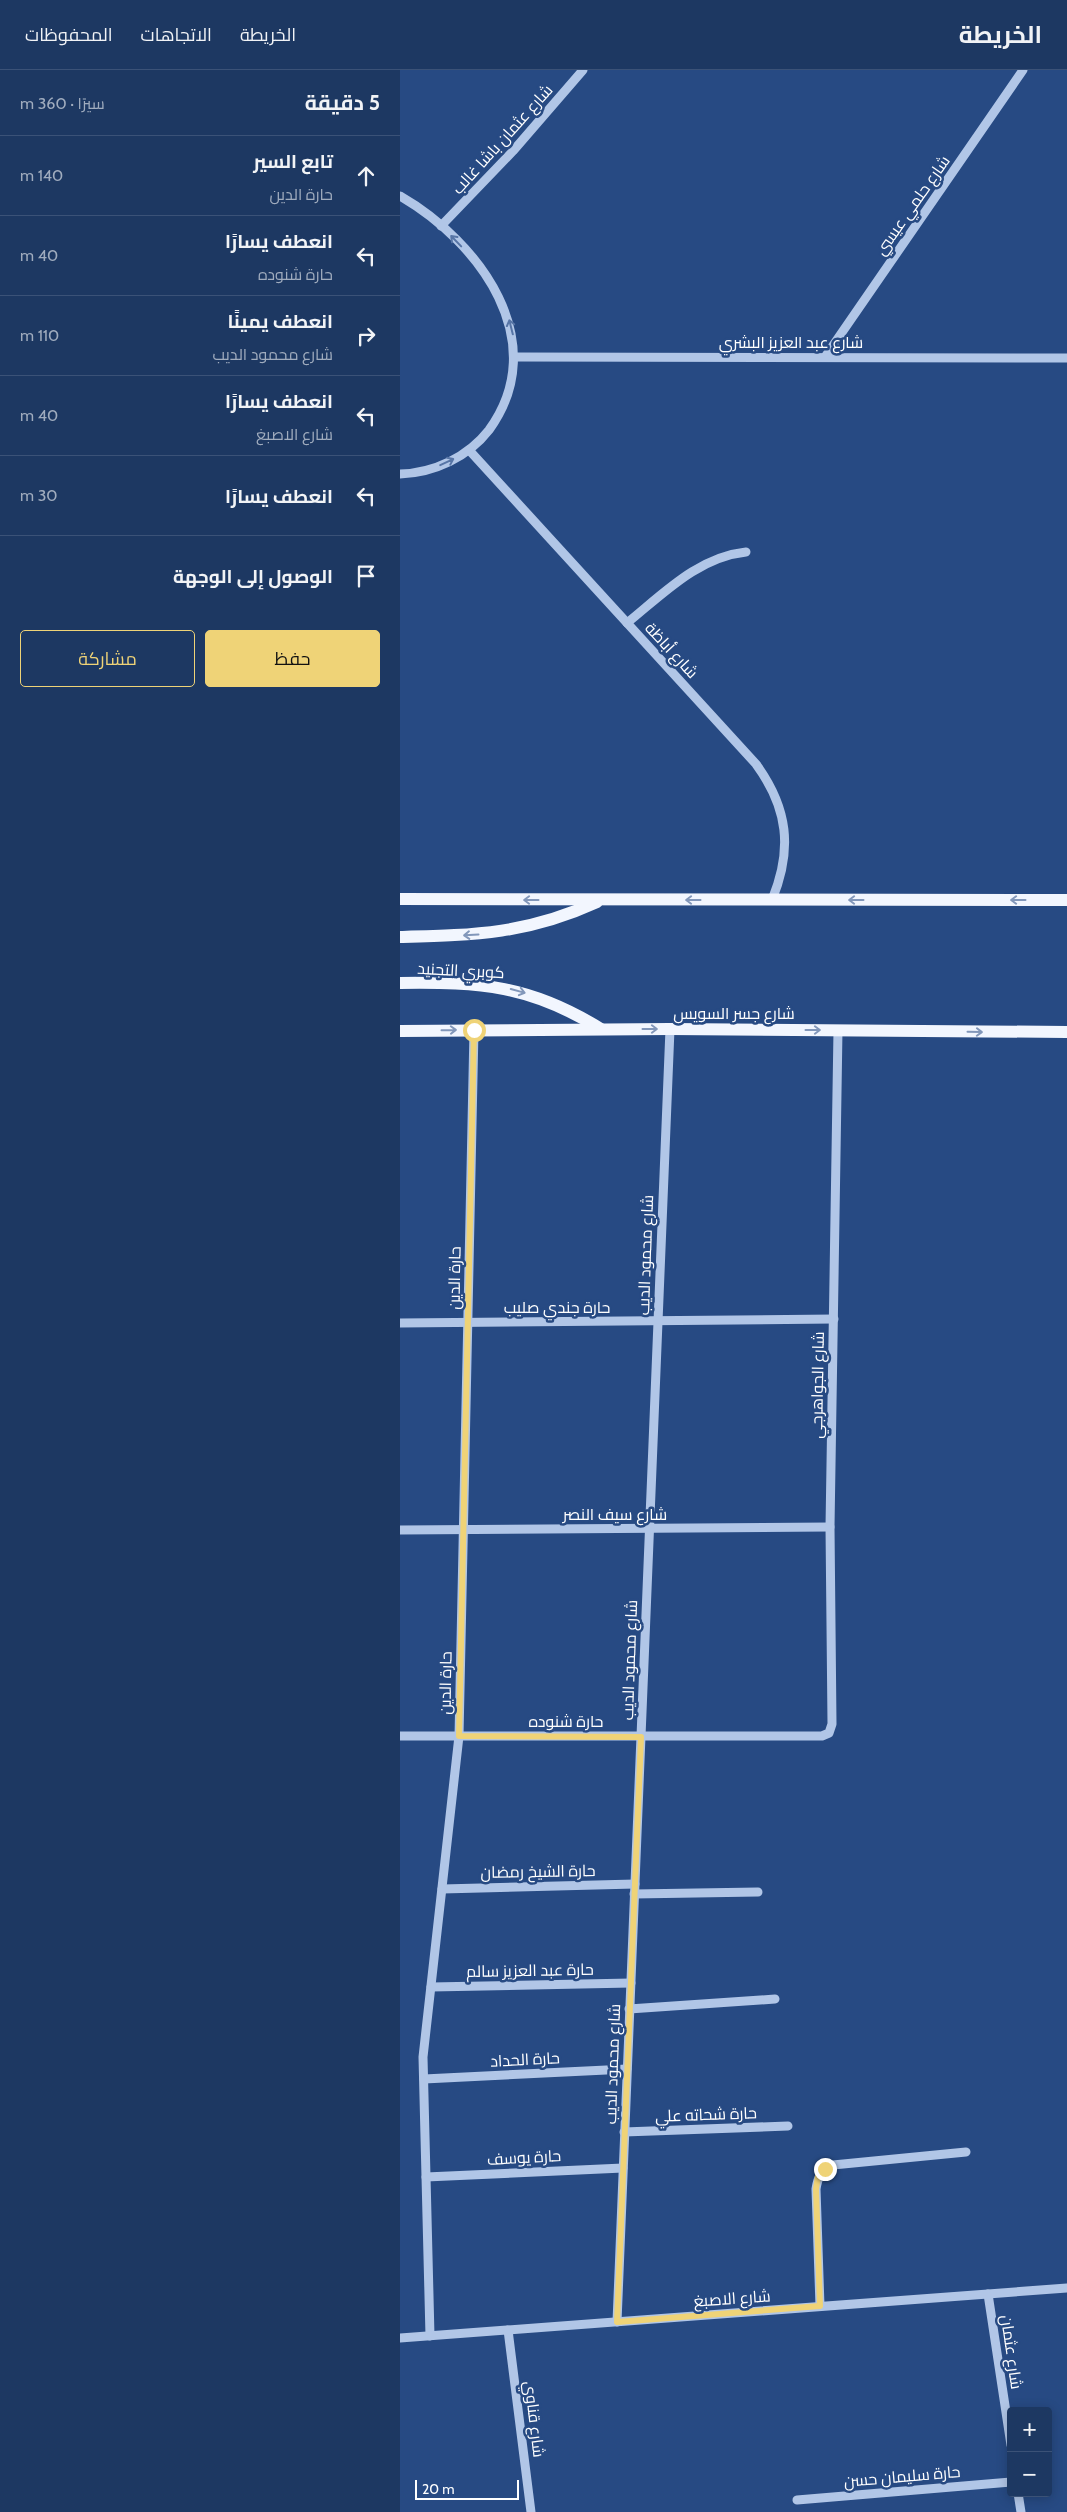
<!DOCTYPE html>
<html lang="ar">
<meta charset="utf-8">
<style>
:root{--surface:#1d3862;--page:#253f68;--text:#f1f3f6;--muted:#a0acbe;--line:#3b5277;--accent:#efd377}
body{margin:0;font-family:Cabin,Cairo,sans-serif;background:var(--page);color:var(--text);direction:rtl}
.controls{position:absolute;right:15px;bottom:15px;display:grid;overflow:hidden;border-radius:5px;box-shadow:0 2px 12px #0003}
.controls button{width:45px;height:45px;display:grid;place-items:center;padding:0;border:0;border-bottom:1px solid var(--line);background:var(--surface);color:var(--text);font:25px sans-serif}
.scale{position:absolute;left:15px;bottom:12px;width:104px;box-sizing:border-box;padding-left:5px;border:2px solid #fff;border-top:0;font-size:14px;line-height:18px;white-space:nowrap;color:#fff;-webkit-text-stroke:4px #274a83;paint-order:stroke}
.stop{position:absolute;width:15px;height:15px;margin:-11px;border:4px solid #efd377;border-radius:50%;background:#fff}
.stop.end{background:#efd377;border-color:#fff;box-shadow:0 1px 5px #0008}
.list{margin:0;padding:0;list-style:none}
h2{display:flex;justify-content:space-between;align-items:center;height:65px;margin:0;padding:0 20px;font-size:21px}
h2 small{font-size:16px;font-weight:400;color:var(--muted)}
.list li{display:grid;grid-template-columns:32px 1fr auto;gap:15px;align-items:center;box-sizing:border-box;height:80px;padding:0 20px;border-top:1px solid var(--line)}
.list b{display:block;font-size:19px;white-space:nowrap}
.list p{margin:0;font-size:16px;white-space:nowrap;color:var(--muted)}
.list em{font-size:16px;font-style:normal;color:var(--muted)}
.actions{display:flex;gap:10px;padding:15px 20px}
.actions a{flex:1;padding:11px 0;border:1px solid var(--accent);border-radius:5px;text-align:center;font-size:18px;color:var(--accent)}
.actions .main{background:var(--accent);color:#111}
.icon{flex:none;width:28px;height:28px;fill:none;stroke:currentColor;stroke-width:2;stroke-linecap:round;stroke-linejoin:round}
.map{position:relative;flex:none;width:667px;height:2442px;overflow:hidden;direction:ltr}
header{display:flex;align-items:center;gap:30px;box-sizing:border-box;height:70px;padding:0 25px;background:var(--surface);border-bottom:1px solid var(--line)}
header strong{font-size:24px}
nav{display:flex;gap:28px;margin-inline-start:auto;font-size:18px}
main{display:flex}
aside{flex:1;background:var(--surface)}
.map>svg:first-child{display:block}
</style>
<header>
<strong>الخريطة</strong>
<nav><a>الخريطة</a><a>الاتجاهات</a><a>المحفوظات</a></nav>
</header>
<main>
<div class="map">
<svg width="667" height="2442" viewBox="0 0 667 2442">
<rect width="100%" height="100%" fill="#274a83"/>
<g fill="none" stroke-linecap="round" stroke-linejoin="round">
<!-- minor -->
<g stroke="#b1c6e7" stroke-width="9">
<path d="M0 126C80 172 153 272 89 360 68 387 34 403 0 404"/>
<path d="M41 156 113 81 183 0"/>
<path d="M115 287 667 288"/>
<path d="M425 287 623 0"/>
<path d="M69 380 356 694C388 738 393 779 372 830"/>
<path d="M227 553C263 524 298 487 346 482"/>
<path d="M0 1253 434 1249"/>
<path d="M0 1460 430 1457"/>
<path d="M0 1666H422L429 1663 432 1654 430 1457 438 960"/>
<path d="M42 1819 235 1814"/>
<path d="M234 1824 358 1822"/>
<path d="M31 1917 231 1913"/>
<path d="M229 1939 375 1929"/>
<path d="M24 2009 227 1999"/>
<path d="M224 2062 388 2056"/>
<path d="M26 2107 223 2098"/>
<path d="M588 2224 611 2375"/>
<path d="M420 2236 416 2119C418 2106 421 2101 433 2095L566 2082"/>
<path d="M217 2252 270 959"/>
<path d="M108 2260 131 2442"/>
<path d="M30 2266 23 1987 59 1666 74 960"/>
<path d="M0 2268 667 2218"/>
<path d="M618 2423 621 2442"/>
<path d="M397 2430 611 2412"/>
</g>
<!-- major -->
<g stroke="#f2f6fe" stroke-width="12">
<path d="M0 829 667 830"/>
<path d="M0 867C75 865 127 864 197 832"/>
<path d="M0 913C81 912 130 915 201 959"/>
<path d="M0 961 270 959 667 962"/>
</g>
</g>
<!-- one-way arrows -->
<defs><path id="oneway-shaft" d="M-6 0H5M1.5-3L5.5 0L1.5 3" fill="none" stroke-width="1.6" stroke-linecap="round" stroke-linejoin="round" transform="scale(1.25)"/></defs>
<g stroke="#5775a6">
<use href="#oneway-shaft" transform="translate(56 171) rotate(-134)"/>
<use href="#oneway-shaft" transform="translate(111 257) rotate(-104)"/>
<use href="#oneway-shaft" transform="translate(47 392) rotate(-25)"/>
</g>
<g stroke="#8297ba">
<use href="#oneway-shaft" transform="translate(131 830) rotate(-180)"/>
<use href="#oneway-shaft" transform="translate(293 830) rotate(180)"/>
<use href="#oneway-shaft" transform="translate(456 830) rotate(-180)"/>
<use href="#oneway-shaft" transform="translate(618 830) rotate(-180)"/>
<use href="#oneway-shaft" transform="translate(71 865) rotate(177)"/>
<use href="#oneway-shaft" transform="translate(118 921) rotate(15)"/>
<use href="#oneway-shaft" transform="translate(250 959)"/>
<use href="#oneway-shaft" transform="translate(49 960) rotate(-1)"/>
<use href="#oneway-shaft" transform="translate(413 960)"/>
<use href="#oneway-shaft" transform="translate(575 962) rotate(1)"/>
</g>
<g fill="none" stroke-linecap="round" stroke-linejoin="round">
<!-- route -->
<path stroke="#efd377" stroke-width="6" d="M74 960 59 1666 241 1667 217 2252 420 2236 416 2119 418 2106 425 2099"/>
</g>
<g text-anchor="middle" stroke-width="5" stroke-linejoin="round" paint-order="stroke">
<!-- street labels -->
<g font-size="16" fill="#fff" stroke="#274a83">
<text transform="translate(102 69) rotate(-48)" y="6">شارع عثمان باشا غالب</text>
<text transform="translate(512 135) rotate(-55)" y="6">شارع حلمي عيسي</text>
<text x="391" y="278">شارع عبد العزيز البشري</text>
<text transform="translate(272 580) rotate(47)" y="6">شارع أباظة</text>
<text transform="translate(61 900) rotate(3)" y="6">كوبري التجنيد</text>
<text x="334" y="949">شارع جسر السويس</text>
<text transform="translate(245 1185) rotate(-88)" y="6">شارع محمود الديب</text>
<text transform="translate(54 1208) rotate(-89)" y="6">حارة الدين</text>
<text x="157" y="1243">حارة جندي صليب</text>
<text transform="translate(417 1315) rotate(-89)" y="6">شارع الجواهرجي</text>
<text x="215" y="1450">شارع سيف النصر</text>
<text transform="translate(229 1590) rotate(-88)" y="6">شارع محمود الديب</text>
<text transform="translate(45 1613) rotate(-89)" y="6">حارة الدين</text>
<text x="166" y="1657">حارة شنوده</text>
<text transform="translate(138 1801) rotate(-1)" y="6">حارة الشيخ رمضان</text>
<text transform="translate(130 1900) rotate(-1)" y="6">حارة عبد العزيز سالم</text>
<text transform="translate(125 1989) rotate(-3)" y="6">حارة الحداد</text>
<text transform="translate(212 1994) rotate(-88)" y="6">شارع محمود الديب</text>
<text transform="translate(306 2044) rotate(-2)" y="6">حارة شحاته علي</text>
<text transform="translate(124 2087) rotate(-3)" y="6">حارة يوسف</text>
<text transform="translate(332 2228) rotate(-4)" y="6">شارع الاصبغ</text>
<text transform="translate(612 2282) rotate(82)" y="6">شارع عثمان</text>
<text transform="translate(135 2349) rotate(83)" y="6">شارع قناوي</text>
<text transform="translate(502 2406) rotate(-5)" y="6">حارة سليمان حسن</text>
</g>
</g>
</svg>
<div class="controls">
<button>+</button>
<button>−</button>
</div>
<div class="scale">20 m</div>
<div class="stop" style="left:74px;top:960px"></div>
<div class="stop end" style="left:425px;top:2099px"></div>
</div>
<aside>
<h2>5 دقيقة<small>سيرًا · 360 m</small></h2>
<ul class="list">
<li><svg class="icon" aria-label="ahead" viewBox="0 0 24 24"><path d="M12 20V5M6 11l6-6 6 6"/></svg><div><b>تابع السير</b><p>حارة الدين</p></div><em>140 m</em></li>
<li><svg class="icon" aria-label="left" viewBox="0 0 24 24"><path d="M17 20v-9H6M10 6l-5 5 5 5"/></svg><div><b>انعطف يسارًا</b><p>حارة شنوده</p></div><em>40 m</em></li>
<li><svg class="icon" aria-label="right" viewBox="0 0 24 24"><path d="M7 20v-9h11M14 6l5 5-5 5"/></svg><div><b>انعطف يمينًا</b><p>شارع محمود الديب</p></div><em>110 m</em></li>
<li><svg class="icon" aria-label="left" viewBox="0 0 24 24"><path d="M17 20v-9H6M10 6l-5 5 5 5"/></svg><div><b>انعطف يسارًا</b><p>شارع الاصبغ</p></div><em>40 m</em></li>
<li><svg class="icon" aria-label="left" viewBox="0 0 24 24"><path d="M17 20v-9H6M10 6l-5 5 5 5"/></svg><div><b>انعطف يسارًا</b></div><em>30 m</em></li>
<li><svg class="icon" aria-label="arrive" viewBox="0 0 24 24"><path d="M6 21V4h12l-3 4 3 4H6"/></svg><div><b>الوصول إلى الوجهة</b></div></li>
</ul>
<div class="actions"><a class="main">حفظ</a><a>مشاركة</a></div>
</aside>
</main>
